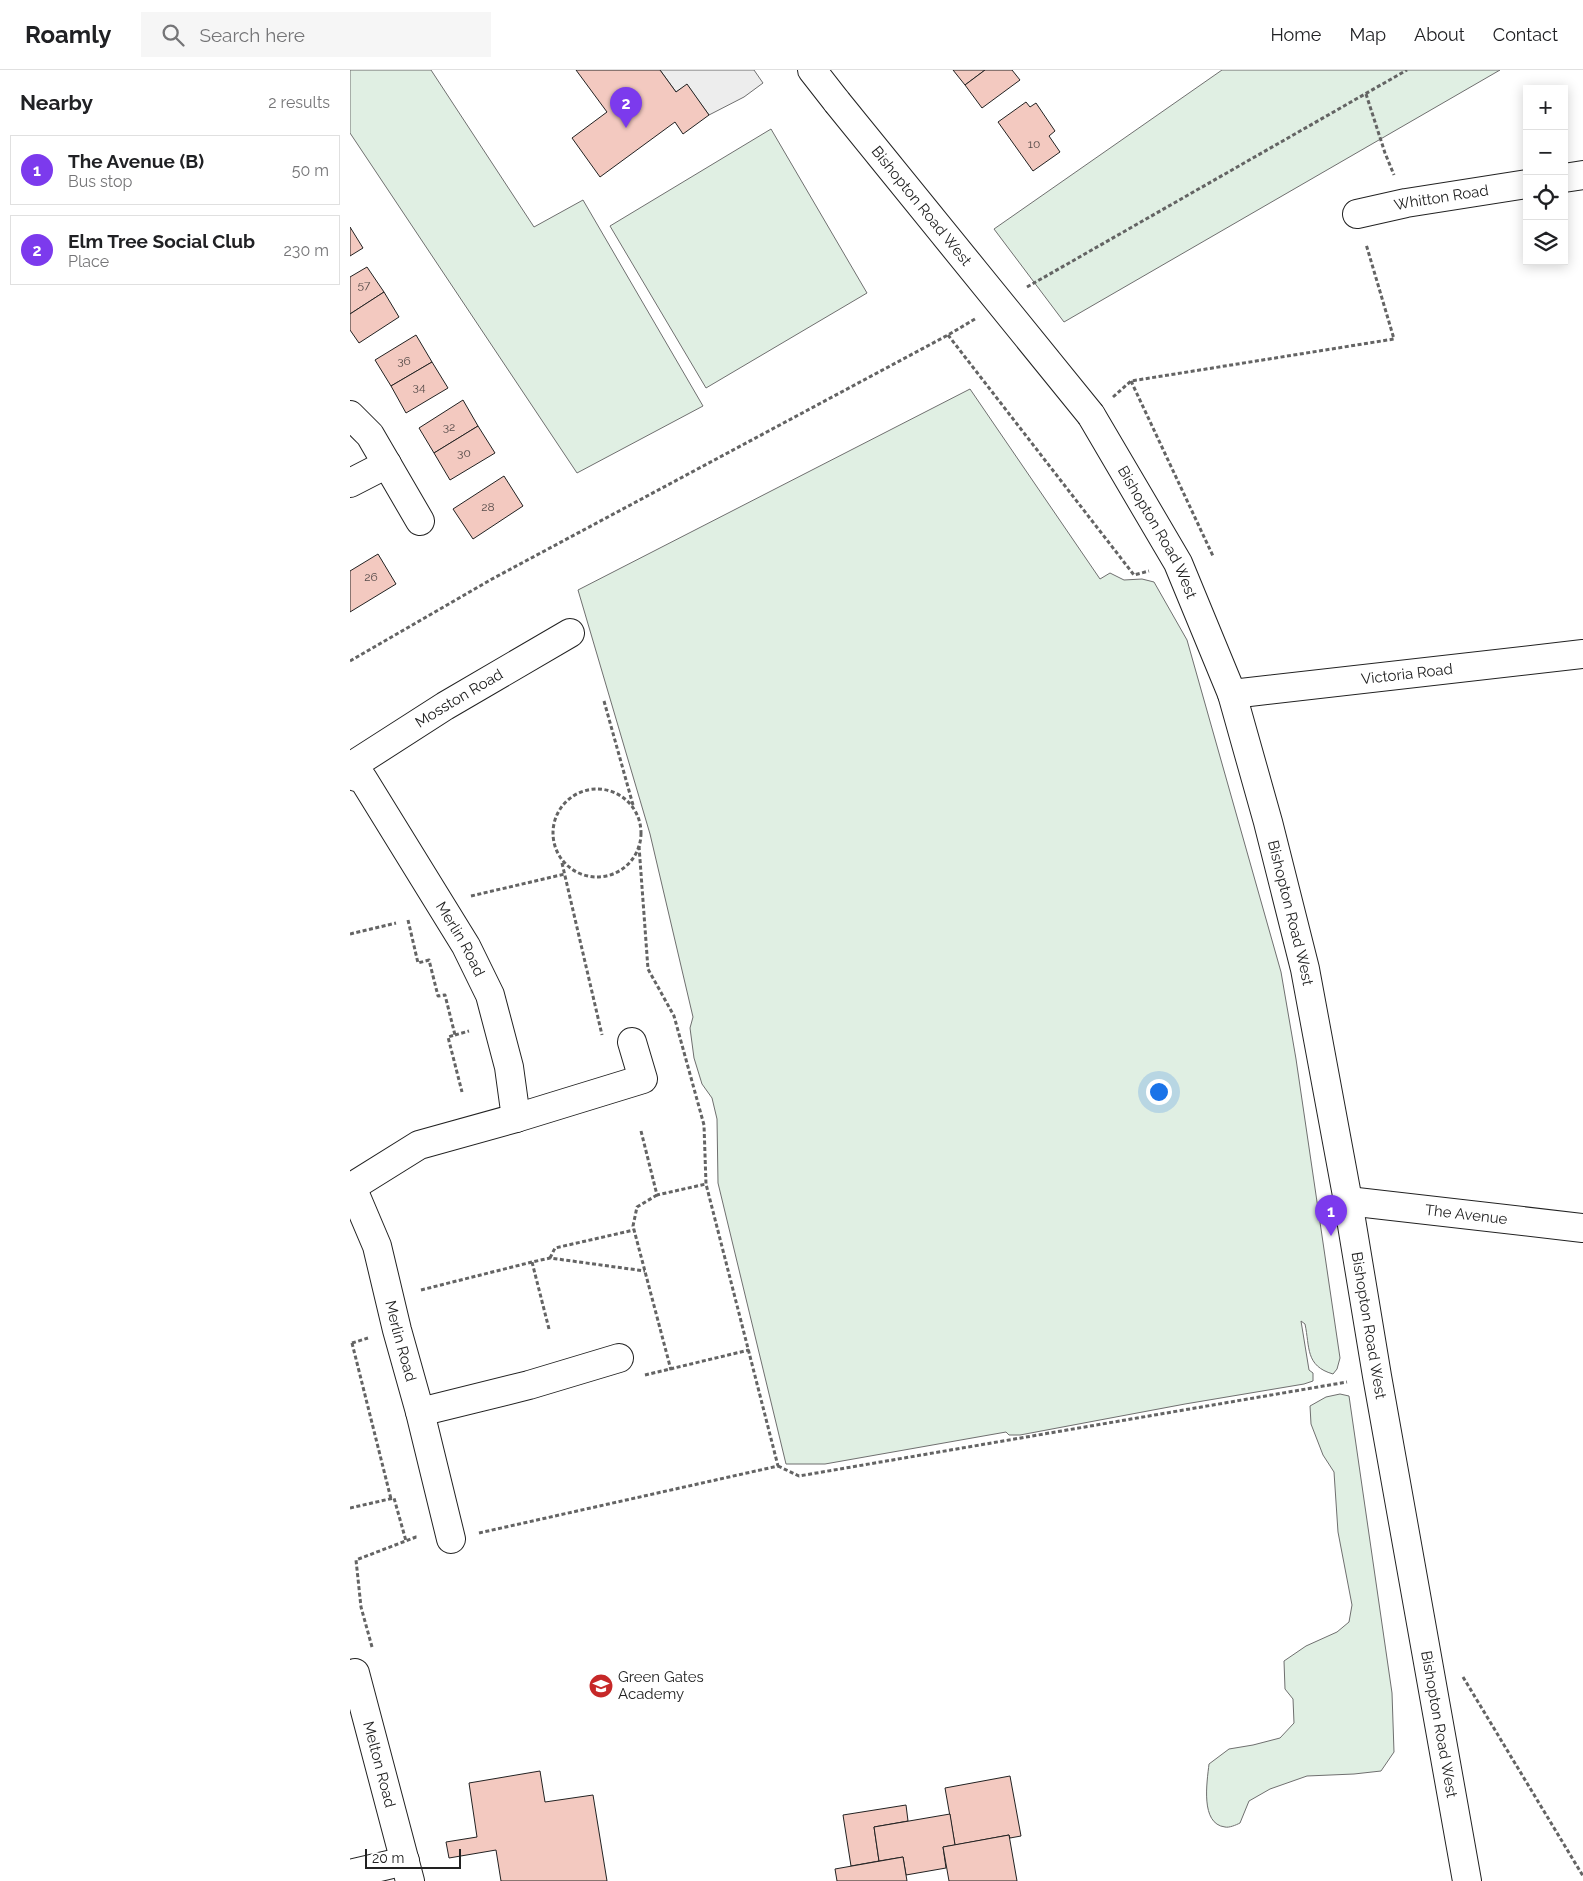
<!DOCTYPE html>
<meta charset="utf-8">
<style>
:root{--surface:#fff;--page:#f6f6f6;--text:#202124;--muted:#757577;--line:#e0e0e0;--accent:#7c3aed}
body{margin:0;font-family:Raleway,sans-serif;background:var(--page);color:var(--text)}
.controls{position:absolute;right:15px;top:15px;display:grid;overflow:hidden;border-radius:0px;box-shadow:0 2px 12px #0003}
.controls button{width:45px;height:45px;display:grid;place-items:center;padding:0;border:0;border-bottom:1px solid var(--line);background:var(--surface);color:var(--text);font:25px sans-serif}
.scale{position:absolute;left:15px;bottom:12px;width:96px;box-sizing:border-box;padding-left:5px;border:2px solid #222;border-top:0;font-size:14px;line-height:18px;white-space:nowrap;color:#222;-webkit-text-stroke:4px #fff;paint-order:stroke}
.you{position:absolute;left:808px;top:1021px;width:18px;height:18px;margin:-12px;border:4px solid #fff;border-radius:50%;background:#1a73e8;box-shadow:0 0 0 8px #1a73e833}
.badge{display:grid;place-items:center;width:32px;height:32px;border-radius:50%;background:var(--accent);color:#fff;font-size:16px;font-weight:700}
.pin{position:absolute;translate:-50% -41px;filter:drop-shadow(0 1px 2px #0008)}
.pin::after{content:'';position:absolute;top:26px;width:18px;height:15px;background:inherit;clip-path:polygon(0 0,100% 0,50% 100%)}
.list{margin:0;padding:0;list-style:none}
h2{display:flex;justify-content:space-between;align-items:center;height:65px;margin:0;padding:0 20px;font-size:21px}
h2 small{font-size:16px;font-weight:400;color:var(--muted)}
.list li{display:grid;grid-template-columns:32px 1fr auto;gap:15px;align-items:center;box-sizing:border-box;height:70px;margin:0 10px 10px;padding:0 10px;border:1px solid var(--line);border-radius:0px}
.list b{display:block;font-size:19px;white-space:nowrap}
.list p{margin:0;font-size:16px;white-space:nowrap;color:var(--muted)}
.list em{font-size:16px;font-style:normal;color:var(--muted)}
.icon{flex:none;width:28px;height:28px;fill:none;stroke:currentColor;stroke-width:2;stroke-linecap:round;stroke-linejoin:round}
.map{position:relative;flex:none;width:1233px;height:1811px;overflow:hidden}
header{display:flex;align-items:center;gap:30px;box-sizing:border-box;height:70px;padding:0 25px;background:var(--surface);border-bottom:1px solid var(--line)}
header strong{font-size:24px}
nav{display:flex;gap:28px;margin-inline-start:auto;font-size:18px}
.search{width:350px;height:45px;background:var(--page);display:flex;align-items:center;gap:12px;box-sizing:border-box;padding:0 18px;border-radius:0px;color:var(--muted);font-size:19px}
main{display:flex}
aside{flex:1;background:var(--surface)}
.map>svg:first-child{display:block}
</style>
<header>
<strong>Roamly</strong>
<div class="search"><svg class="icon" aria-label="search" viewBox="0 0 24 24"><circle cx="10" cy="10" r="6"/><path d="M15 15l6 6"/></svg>Search here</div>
<nav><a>Home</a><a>Map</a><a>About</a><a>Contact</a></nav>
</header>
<main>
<aside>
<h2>Nearby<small>2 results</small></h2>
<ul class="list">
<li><span class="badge">1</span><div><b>The Avenue (B)</b><p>Bus stop</p></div><em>50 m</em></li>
<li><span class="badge">2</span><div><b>Elm Tree Social Club</b><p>Place</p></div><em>230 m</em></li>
</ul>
</aside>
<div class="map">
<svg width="1233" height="1811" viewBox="0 0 1233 1811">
<rect width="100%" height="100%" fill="#fff"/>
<!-- green -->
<g fill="#e0efe3" stroke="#6f6f6f">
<path d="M0 0H81L184 157 233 130 353 336 227 403 0 63Z"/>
<path d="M872 0H1150L714 252 644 159Z"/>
<path d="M421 59 517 223 356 318 260 156Z"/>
<path d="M620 319 750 509 760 503 774 510 792 509 804 512 837 570 931 902 946 989 990 1288 987 1299 983 1304C955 1296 960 1277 955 1254L951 1251 959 1300 963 1303V1311L954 1314 835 1334 670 1365H659L656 1362 475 1394H436L368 1113 367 1049 362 1028 352 1014 344 988 340 958 343 947 300 764 228 520Z"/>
<path d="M990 1324 999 1326 1042 1623 1044 1682 1031 1701 1004 1704 957 1706 920 1719 899 1731 890 1753C886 1755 879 1758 875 1757 850 1754 857 1712 859 1694L879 1679 903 1675 930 1668 944 1653 943 1629 935 1619 934 1591 956 1576 987 1562 999 1552 1002 1535 988 1462 984 1402 973 1385 961 1354 960 1336 976 1327Z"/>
</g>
<!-- parking -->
<path fill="#ededed" stroke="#6f6f6f" d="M310 0H404L413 13 394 27 359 45 337 15 326 22Z"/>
<!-- building -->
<g fill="#f3c9c0" stroke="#222">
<path d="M226 0H310L326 22 337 14 359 45 333 64 325 52 250 107 222 68 257 42Z"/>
<path d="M603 0H635L615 15Z"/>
<path d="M635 0H662L670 10 632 38 615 15Z"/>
<path d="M676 32 680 37 686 33 705 61 699 66 710 82 683 101 648 52Z"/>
<path d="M0 157 13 178 0 186Z"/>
<path d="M17 197 34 222 0 244V207Z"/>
<path d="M34 222 49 247 9 273 0 260V244Z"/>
<path d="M66 265 82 292 41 316 25 290Z"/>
<path d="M82 292 98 318 56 343 41 316Z"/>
<path d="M113 330 128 356 84 383 69 358Z"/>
<path d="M128 356 145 383 100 410 84 383Z"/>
<path d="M154 406 173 436 123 469 103 439Z"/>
<path d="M28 484 46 514 0 542V501Z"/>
<path d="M190 1701 195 1732 243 1725 257 1811H151L146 1780 99 1788 96 1772 127 1767 119 1713Z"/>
<path d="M660 1706 671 1766 660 1768 659 1765 605 1775 595 1718Z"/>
<path d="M556 1735 558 1751 524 1757 529 1791 501 1796 493 1745Z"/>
<path d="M600 1744 605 1775 593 1777 596 1798 556 1805 553 1787 529 1791 524 1757Z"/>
<path d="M659 1765 667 1811H599L593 1777Z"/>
<path d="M553 1787 557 1811H487L485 1799Z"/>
</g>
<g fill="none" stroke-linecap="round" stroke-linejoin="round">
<defs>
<g id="minor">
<path d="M1214 108 1233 105"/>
<path id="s1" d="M1007 144 1056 133 1177 114"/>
<path d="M0 345 20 365 70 451"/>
<path d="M0 413 37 394"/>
<path id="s2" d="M882 624 1233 584"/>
<path id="s3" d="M0 697 95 636 220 563"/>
<path id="s4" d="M0 705 13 709 116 876 140 925 159 997 166 1048 69 1075 0 1118"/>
<path d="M166 1048 293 1009 282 972"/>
<path id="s5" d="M2 1117 27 1176 47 1260 70 1342 101 1469"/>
<path id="s6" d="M998 1131 1233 1158"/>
<path d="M70 1342 179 1315 269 1288"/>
<path id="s7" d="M0 1605 5 1603 60 1811"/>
<path d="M0 1804 55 1791"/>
</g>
<g id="tertiary">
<path d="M462 0 487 32"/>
<path id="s8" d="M741 345 828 493 882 624 918 752 955 899 998 1131 1027 1306 1117 1811"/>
</g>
</defs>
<!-- minor casing -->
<use href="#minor" stroke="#222" stroke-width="30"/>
<!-- tertiary casing -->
<use href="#tertiary" stroke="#222" stroke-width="30"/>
<!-- path -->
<g stroke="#646464" stroke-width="3" stroke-dasharray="4 2.5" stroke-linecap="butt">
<path d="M1016 24 1035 83 1044 105"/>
<path d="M677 217 1057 0"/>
<path d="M598 265 784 505 799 501"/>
<path d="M781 311 863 486"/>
<path d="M763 327 781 311 1044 269 1016 174"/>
<path d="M0 591 142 509 598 265 625 249"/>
<path d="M254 631 283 735"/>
<circle cx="247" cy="763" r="44"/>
<path d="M212 793 252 965"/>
<path d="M121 826 215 804"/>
<path d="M58 850 68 893 79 890 88 926 95 925 105 965 98 967 112 1022"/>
<path d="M0 864 46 853"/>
<path d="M105 965 119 961"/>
<path d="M291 1061 307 1125 356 1114"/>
<path d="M307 1125 287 1137 283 1156 321 1300"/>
<path d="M200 1188 205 1178 284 1160"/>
<path d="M71 1220 182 1192"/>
<path d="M199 1259 182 1192 200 1188 295 1201"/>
<path d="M2 1273 41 1429"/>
<path d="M2 1273 18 1268"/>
<path d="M295 1305 399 1280"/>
<path d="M428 1396 449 1406 997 1312"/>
<path d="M0 1438 44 1428 56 1471"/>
<path d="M129 1463 428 1396 356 1114 354 1055 324 946 298 899 289 776"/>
<path d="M22 1577 11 1537 6 1490 66 1467H69"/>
<path d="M1113 1607 1233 1806"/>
</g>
<!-- minor -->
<use href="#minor" stroke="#fff" stroke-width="28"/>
<!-- tertiary -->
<use href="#tertiary" stroke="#fff" stroke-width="28"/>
<defs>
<g id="tertiary-bridge">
<path id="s9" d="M487 32 741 345"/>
</g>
</defs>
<!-- tertiary-bridge casing -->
<use href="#tertiary-bridge" stroke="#222" stroke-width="30" stroke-linecap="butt"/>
<!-- tertiary-bridge -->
<use href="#tertiary-bridge" stroke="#fff" stroke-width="28"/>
</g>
<!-- icons -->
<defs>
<symbol id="school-disc" viewBox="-11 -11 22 22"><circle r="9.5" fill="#c62828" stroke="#fff"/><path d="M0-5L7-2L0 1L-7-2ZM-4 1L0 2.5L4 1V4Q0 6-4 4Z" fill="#fff"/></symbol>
</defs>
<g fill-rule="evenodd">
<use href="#school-disc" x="237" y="1602" width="28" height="28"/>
</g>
<g text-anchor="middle" stroke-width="4" stroke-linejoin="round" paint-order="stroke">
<!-- number labels -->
<g font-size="12" fill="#564c4a">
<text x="684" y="78">10</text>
<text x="14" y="219">57</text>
<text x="54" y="295">36</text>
<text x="69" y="321">34</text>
<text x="99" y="361">32</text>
<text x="114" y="387">30</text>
<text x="138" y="441">28</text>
<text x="21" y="511">26</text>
</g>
<!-- street labels -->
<g font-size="15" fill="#222" stroke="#fff">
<text dy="5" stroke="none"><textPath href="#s1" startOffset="86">Whitton Road</textPath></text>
<text dy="5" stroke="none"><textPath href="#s9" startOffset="134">Bishopton Road West</textPath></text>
<text dy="5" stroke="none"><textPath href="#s8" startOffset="135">Bishopton Road West</textPath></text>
<text dy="5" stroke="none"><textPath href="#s2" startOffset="176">Victoria Road</textPath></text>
<text dy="5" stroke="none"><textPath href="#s3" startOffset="129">Mosston Road</textPath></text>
<text dy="5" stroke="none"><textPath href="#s8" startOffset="540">Bishopton Road West</textPath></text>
<text dy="5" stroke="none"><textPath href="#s4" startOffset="201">Merlin Road</textPath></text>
<text dy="5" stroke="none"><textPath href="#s6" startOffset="119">The Avenue</textPath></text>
<text dy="5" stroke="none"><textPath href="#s8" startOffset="960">Bishopton Road West</textPath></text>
<text dy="5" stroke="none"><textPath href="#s5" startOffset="162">Merlin Road</textPath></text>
<text dy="5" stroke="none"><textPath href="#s8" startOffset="1365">Bishopton Road West</textPath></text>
<text dy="5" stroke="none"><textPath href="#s7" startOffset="100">Melton Road</textPath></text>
</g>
<!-- poi labels -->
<g font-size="15" fill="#222" stroke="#fff" text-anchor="start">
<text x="268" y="1612">Green Gates<tspan x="268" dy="17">Academy</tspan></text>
</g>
</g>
</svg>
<div class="controls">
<button>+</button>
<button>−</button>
<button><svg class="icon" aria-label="locate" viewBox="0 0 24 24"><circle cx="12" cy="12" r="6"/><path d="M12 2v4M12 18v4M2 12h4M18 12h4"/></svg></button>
<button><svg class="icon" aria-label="layers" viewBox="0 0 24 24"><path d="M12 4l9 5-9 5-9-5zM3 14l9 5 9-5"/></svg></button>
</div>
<div class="scale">20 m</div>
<div class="you"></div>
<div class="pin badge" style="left:981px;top:1166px">1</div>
<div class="pin badge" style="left:276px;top:58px">2</div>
</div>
</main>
